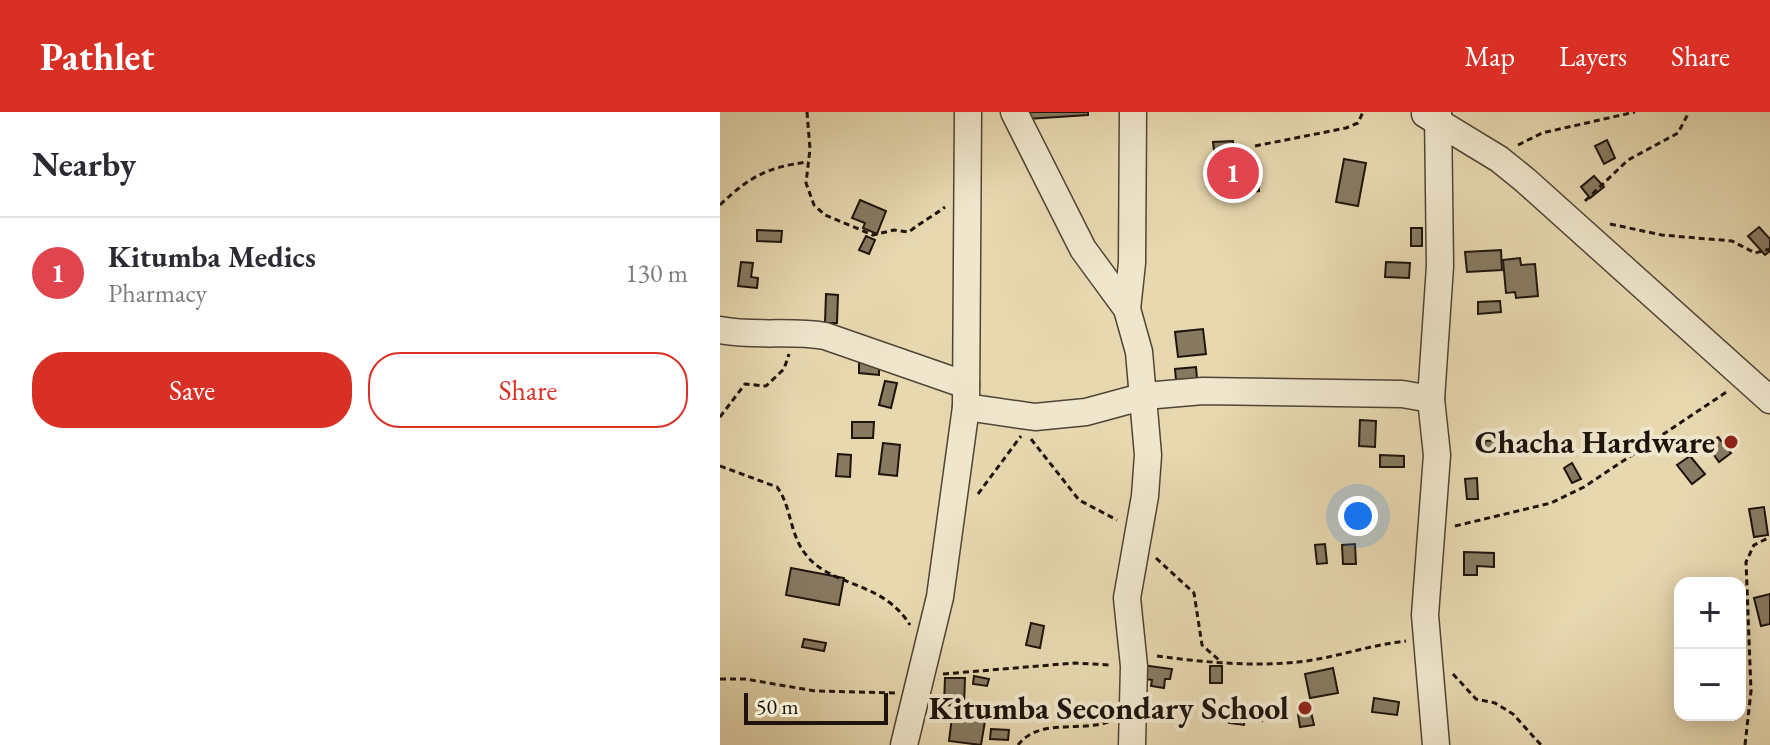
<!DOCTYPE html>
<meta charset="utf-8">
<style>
:root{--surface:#fff;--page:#f7f7f7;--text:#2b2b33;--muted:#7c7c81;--line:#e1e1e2;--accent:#d93025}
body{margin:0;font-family:"EB Garamond",serif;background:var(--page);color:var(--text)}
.controls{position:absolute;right:24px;bottom:24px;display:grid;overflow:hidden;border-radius:16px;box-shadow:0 4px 20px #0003}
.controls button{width:72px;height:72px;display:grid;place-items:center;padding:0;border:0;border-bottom:2px solid var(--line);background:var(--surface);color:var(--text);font:40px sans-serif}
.scale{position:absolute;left:24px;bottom:20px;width:144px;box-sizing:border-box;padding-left:8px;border:4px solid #1e140c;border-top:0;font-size:22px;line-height:28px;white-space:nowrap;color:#1e140c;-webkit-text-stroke:6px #efe6cc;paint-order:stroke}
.you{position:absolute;left:638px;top:404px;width:28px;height:28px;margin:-20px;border:6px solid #fff;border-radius:50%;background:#1a73e8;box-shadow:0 0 0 12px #1a73e833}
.badge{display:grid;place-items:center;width:52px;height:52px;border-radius:50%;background:var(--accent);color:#fff;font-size:26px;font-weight:700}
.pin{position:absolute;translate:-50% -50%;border:4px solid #fff;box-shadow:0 2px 8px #0006}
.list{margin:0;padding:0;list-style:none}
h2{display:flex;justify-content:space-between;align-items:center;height:104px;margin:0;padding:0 32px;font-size:34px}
h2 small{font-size:26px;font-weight:400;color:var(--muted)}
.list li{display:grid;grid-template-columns:52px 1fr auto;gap:24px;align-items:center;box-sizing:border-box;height:112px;padding:0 32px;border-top:2px solid var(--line)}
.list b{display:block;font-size:30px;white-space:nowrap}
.list p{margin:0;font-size:26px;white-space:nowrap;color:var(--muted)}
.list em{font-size:26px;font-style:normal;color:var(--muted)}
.actions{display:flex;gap:16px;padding:24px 32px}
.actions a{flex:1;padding:18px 0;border:2px solid var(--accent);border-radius:32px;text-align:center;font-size:28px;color:var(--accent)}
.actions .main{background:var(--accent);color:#fff}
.map{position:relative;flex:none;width:1050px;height:633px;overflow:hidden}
header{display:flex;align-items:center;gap:48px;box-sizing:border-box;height:112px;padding:0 40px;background:var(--accent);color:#fff}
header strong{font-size:38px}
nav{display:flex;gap:44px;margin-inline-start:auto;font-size:28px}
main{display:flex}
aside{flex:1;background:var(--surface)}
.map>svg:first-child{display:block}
</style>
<header>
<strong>Pathlet</strong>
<nav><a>Map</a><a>Layers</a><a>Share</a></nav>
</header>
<main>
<aside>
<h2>Nearby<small></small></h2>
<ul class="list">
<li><span class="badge" style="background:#e0444e">1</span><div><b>Kitumba Medics</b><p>Pharmacy</p></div><em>130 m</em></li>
</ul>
<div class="actions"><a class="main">Save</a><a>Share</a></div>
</aside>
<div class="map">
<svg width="1050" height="633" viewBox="0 0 1050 633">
<rect width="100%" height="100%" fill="#e7d8b0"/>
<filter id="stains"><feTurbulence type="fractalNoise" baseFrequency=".0025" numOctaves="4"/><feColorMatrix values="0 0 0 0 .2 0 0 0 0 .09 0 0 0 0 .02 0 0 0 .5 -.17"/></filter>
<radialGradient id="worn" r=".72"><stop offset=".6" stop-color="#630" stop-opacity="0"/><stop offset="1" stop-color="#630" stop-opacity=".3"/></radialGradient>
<!-- building -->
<g fill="#877a61" stroke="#1e140c" stroke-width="2">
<path d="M306 0H368V3L307 7Z"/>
<path d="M887 28 895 46 884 52 875 34Z"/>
<path d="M513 29 516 64 537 62 539 79 499 83 493 30Z"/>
<path d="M624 47 646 51 638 94 616 90Z"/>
<path d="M874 64 884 75 870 86 861 75Z"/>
<path d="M140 88 166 99 157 122 143 116 145 111 132 106Z"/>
<path d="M1039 115 1050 127V139L1045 143 1028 124Z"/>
<rect x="691" y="116" width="11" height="18"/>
<path d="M37 118 62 119 61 130 37 129Z"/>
<path d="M146 124 155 128 149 142 139 138Z"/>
<path d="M781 138 782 158 747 160 745 140Z"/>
<path d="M800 146 801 153 815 152 818 184 796 186 795 180 786 181 783 148Z"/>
<path d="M21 150 33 151 31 165 38 166 37 176 18 174Z"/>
<path d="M666 150 690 151 689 166 665 165Z"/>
<path d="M106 182 118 183 117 211H105Z"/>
<path d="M780 189 781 200 758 202V190Z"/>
<path d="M483 217 486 242 458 245 455 220Z"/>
<path d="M139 250 159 251V263L139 261Z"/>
<path d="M476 255 477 267 456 268 455 257Z"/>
<path d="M165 269 177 271 171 296 159 293Z"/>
<path d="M640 308 656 309 655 335 639 334Z"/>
<path d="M132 310H154L153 326H132Z"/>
<path d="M998 325 1011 341 999 350 987 333Z"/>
<path d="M787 328V340L765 342V329Z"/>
<path d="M163 331 180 333 177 364 159 362Z"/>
<path d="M118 342 131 343 130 365 116 364Z"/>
<path d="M660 343 684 344V355H660Z"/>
<path d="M970 344 985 362 972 372 957 353Z"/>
<path d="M852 351 861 367 852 371 844 356Z"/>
<path d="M757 366 758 387H747L745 367Z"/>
<path d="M1044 395 1048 423 1034 425 1029 397Z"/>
<path d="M605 432 607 451 597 452 595 433Z"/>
<path d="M635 432 636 452H623L622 433Z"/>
<path d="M744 440 774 441V455L757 454V463H744Z"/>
<path d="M71 456 124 466 119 493 66 483Z"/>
<path d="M1050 482V512L1041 514 1034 486Z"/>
<path d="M311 511 324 514 320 536 306 533Z"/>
<path d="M84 527 106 531 104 539 82 535Z"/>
<path d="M422 553 452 557 450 567H445L444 576 431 574 432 568 420 566Z"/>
<rect x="490" y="554" width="12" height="17"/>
<path d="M613 556 618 581 590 586 585 562Z"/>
<path d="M254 564 269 567 267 574 253 572Z"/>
<path d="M225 566H245L244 594 224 593Z"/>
<path d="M654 586 679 590 677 603 652 600Z"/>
<path d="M529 596 544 600 542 609 527 606Z"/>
<path d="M591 600 594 613 580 615 578 602Z"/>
<path d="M510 603 525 606 524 613 509 611Z"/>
<path d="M232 605 265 609 261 633 229 629Z"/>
<path d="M271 617 289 618 288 628 270 627Z"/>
</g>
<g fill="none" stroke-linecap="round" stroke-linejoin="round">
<defs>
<g id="minor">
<path d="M294 0 363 137 407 197 419 240 428 343 425 384 407 486 414 554 412 633"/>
<path d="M705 2 779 47 805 68 1050 288"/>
<path d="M407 197 412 151 413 0"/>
<path d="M0 218C38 225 69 218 105 224L246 273"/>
<path d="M246 295 315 305 366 300 425 284 483 279 682 282 711 287"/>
<path d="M184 633 220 485 246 295 248 0"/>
<path d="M716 633 705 503 717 343 711 287 720 154 718 0"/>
</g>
</defs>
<!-- minor casing -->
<use href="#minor" stroke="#504535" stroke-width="29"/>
<!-- path -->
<g stroke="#1e140c" stroke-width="3" stroke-dasharray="6 4" stroke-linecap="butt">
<path d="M87 0 90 37 86 71 94 93 105 103 153 123 174 118 189 120C201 110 212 105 225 95"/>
<path d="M798 33 822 21 915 0"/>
<path d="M535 34 626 16 638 11 643 0"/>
<path d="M865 89 908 48 958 21 969 0"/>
<path d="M0 93C30 64 48 55 88 50"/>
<path d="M890 112 942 123 1012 129 1035 141 1050 137"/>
<path d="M0 305 25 272 46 274 64 257 69 242"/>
<path d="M311 327 359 388 397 408"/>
<path d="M0 354 57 375C72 395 69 423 87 444 112 475 163 469 190 513"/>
<path d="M258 382 301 324"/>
<path d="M735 414 831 391 864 375 1008 279"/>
<path d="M436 446 474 481 482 533 500 549"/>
<path d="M437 544C482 550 532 555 578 550 615 546 649 533 686 529"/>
<path d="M223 562 355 551 390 553"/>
<path d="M733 562 756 587 775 591 793 602 821 633"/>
<path d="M0 567H25L95 579 175 581"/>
<path d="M298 633C320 605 361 621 391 609"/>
<path d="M1025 633 1031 579 1026 450 1034 433 1050 425"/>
</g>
<!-- minor -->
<use href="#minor" stroke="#efe6cc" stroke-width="26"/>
</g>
<!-- markers -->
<g fill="#8f2418" stroke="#efe6cc" stroke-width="3">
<circle cx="1011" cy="330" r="8"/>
<circle cx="585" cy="596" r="8"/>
</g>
<g text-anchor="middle" stroke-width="8" stroke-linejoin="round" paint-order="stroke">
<!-- poi labels -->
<g font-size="32" font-weight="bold" fill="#1e140c" stroke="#efe6cc" text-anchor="end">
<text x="995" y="341">Chacha Hardware</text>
<text x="569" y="607">Kitumba Secondary School</text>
</g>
</g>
<rect width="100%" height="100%" filter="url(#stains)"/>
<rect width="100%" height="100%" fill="url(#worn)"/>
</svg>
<div class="controls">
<button>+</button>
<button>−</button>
</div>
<div class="scale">50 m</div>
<div class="you"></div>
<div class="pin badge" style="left:513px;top:61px;background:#e0444e">1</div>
</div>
</main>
